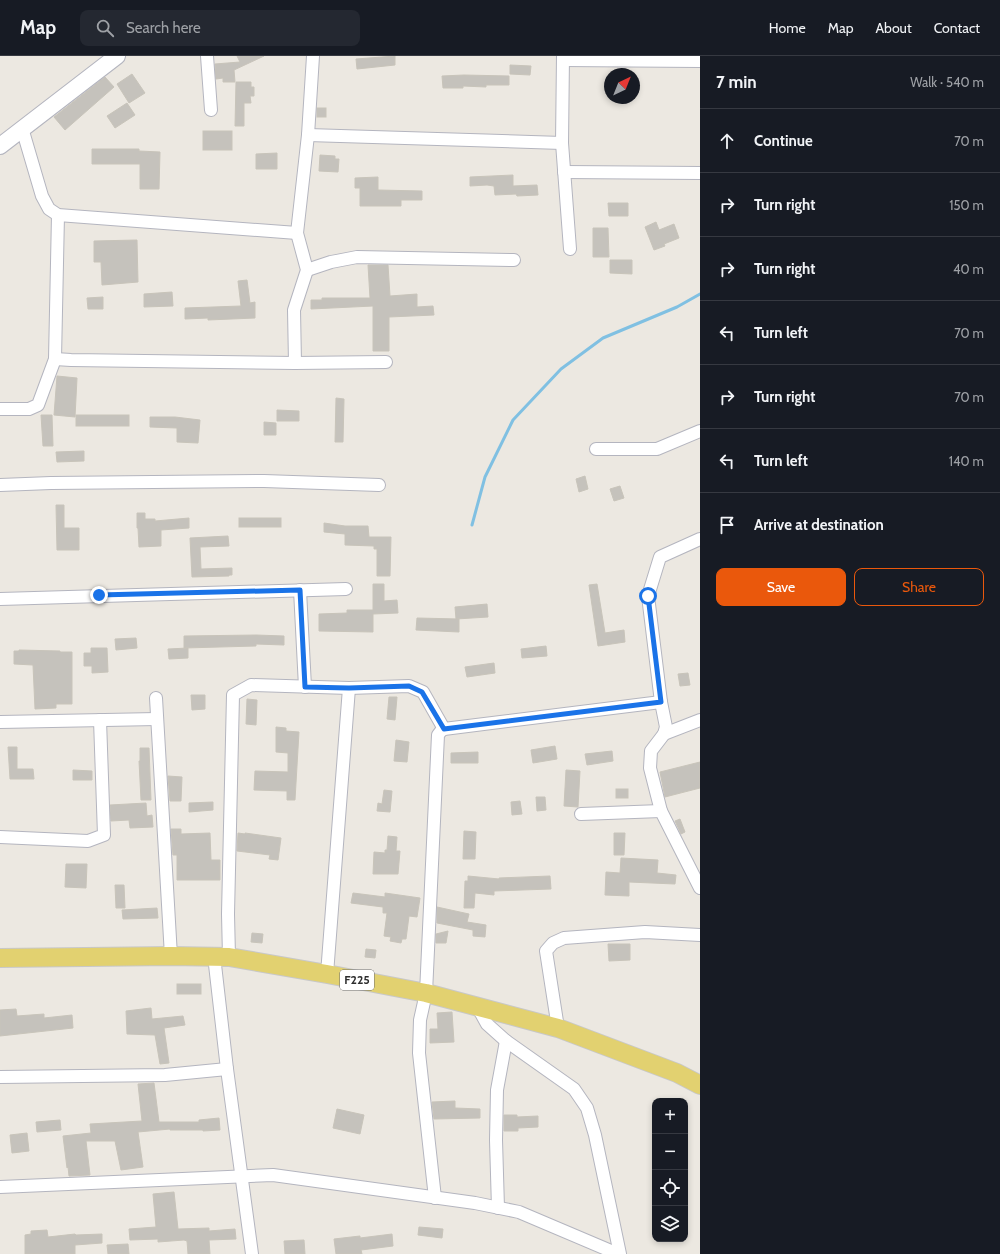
<!DOCTYPE html>
<meta charset="utf-8">
<style>
:root{--surface:#171b24;--page:#242831;--text:#f1f3f6;--muted:#9ea1a6;--line:#363941;--accent:#ea580c}
body{margin:0;font-family:Cabin,sans-serif;background:var(--page);color:var(--text)}
.controls{position:absolute;right:12px;bottom:12px;display:grid;overflow:hidden;border-radius:8px;box-shadow:0 2px 6px #0003}
.controls button{width:36px;height:36px;display:grid;place-items:center;padding:0;border:0;border-bottom:1px solid var(--line);background:var(--surface);color:var(--text);font:20px sans-serif}
.compass{position:absolute;left:604px;top:12px;width:36px;height:36px;border-radius:50%;background:var(--surface);box-shadow:0 2px 6px #0003;rotate:43deg}
.stop{position:absolute;width:12px;height:12px;margin:-9px;border:3px solid #1a73e8;border-radius:50%;background:#fff}
.stop.end{background:#1a73e8;border-color:#fff;box-shadow:0 1px 4px #0008}
.list{margin:0;padding:0;list-style:none}
h2{display:flex;justify-content:space-between;align-items:center;height:52px;margin:0;padding:0 16px;font-size:17px}
h2 small{font-size:13px;font-weight:400;color:var(--muted)}
.list li{display:grid;grid-template-columns:26px 1fr auto;gap:12px;align-items:center;box-sizing:border-box;height:64px;padding:0 16px;border-top:1px solid var(--line)}
.list b{display:block;font-size:15px;white-space:nowrap}
.list em{font-size:13px;font-style:normal;color:var(--muted)}
.actions{display:flex;gap:8px;padding:12px 16px}
.actions a{flex:1;padding:9px 0;border:1px solid var(--accent);border-radius:8px;text-align:center;font-size:14px;color:var(--accent)}
.actions .main{background:var(--accent);color:#fff}
.icon{flex:none;width:22px;height:22px;fill:none;stroke:currentColor;stroke-width:2;stroke-linecap:round;stroke-linejoin:round}
.map{position:relative;flex:none;width:700px;height:1198px;overflow:hidden}
header{display:flex;align-items:center;gap:24px;box-sizing:border-box;height:56px;padding:0 20px;background:var(--surface);border-bottom:1px solid var(--line)}
header strong{font-size:19px}
nav{display:flex;gap:22px;margin-inline-start:auto;font-size:14px}
.search{width:280px;height:36px;background:var(--page);display:flex;align-items:center;gap:10px;box-sizing:border-box;padding:0 14px;border-radius:8px;color:var(--muted);font-size:15px}
main{display:flex}
aside{flex:1;background:var(--surface)}
.map>svg:first-child{display:block}
</style>
<header>
<strong>Map</strong>
<div class="search"><svg class="icon" aria-label="search" viewBox="0 0 24 24"><circle cx="10" cy="10" r="6"/><path d="M15 15l6 6"/></svg>Search here</div>
<nav><a>Home</a><a>Map</a><a>About</a><a>Contact</a></nav>
</header>
<main>
<div class="map">
<svg width="700" height="1198" viewBox="0 0 700 1198">
<rect width="100%" height="100%" fill="#ece8e1"/>
<g fill="none" stroke-linecap="round" stroke-linejoin="round">
<!-- stream -->
<path stroke="#80c0e2" stroke-width="3" d="M472 469 485 421 513 364 561 313 603 282 677 251 700 238"/>
</g>
<!-- building -->
<g fill="#c5c2bc" stroke="#c8c4ba">
<path d="M237 0H264L234 14 235 26H223V22L216 23 215 8 240 6Z"/>
<path d="M395 0V9L357 13 356 3Z"/>
<path d="M510 9 531 10 530 19 510 18Z"/>
<path d="M132 18 145 37 129 47 117 28Z"/>
<path d="M464 19 509 20V29H486V31L463 30V32H443L442 20Z"/>
<path d="M105 21 114 31 65 74 54 61Z"/>
<path d="M236 26H251V31H254V40H250L251 47H244V70H235Z"/>
<path d="M127 47 135 59 115 72 107 60Z"/>
<rect x="317" y="52" width="9" height="9"/>
<rect x="203" y="75" width="29" height="19"/>
<path d="M92 93H139V95L160 96 159 133H140V108H92Z"/>
<path d="M277 97V113H256V98Z"/>
<path d="M320 99 335 100V103H339L338 116 319 115Z"/>
<path d="M513 119V130L537 129 538 139 517 140 516 138 495 139 494 130 487 129 470 130V121Z"/>
<path d="M378 121V134L422 135V144H401V150H360V132H355V122Z"/>
<path d="M608 147H628V160H609Z"/>
<path d="M656 166 659 174 674 168 679 182 664 188 665 190 654 194 645 171Z"/>
<path d="M593 172H608L609 201H593Z"/>
<path d="M137 184 138 226 102 229 101 206H94V185Z"/>
<path d="M610 204H632V218L610 217Z"/>
<path d="M368 209H388L390 240 417 238V251L433 250 434 259 389 261V295H373V250L311 253V244H322V242H370Z"/>
<path d="M247 224 250 247 255 246V262L208 264V262L185 263V252L241 250 238 225Z"/>
<path d="M172 236 173 250 144 251V238Z"/>
<path d="M103 241V253H88L87 242Z"/>
<path d="M57 320 77 322 75 361 54 359Z"/>
<path d="M336 342 344 343 343 386H335Z"/>
<path d="M277 354 299 355V365H277Z"/>
<path d="M41 359H52L53 390H43Z"/>
<rect x="76" y="359" width="53" height="11"/>
<path d="M150 361H175L200 364 198 387 177 386V372L150 371Z"/>
<path d="M264 366 276 367V379H264Z"/>
<path d="M84 395V405L57 406 56 396Z"/>
<path d="M585 420 588 433 579 436 576 423Z"/>
<path d="M620 430 624 442 614 445 610 433Z"/>
<path d="M56 449H64V472H79V494H57Z"/>
<path d="M137 457H145V463H155V465L189 462V472L161 474V490L139 491 138 472H137Z"/>
<rect x="239" y="462" width="42" height="9"/>
<path d="M324 467 345 470H368L369 481H391L390 520H377V493H374V490L345 489V478L324 476Z"/>
<path d="M228 480 229 490 200 491 201 513 232 512V519H229V520L192 521 190 482Z"/>
<path d="M373 528H384V545L397 544 398 557 373 558V576L319 575V558L347 557V554H373Z"/>
<path d="M597 528 605 577 624 574 625 586 598 590 589 529Z"/>
<path d="M487 548 488 561 456 563 455 551Z"/>
<path d="M417 562 459 563V576L416 574Z"/>
<path d="M256 579 284 580V589L256 588V590L184 592V580Z"/>
<path d="M136 582 137 592 116 594 115 583Z"/>
<path d="M546 590 547 600 522 602 521 593Z"/>
<path d="M91 592H107L108 616 92 617V610H84V597H91Z"/>
<path d="M188 592V602L169 603 168 593Z"/>
<path d="M19 594 60 595V596H72V648H56V652L35 653 33 609 14 608V595H19Z"/>
<path d="M494 607 495 617 467 621 465 611Z"/>
<path d="M688 617 690 629 680 630 678 618Z"/>
<path d="M191 639H205V653L192 654Z"/>
<path d="M389 641H397L395 664 387 663Z"/>
<path d="M247 643 257 644 256 669 246 668Z"/>
<path d="M276 671 286 672V675L299 676 295 744H287V735L254 734 255 715 288 716V697L276 696Z"/>
<path d="M396 684 409 686 407 706 394 705Z"/>
<path d="M555 690 557 703 533 707 531 694Z"/>
<path d="M8 691H17V713H33L34 723H10Z"/>
<path d="M140 692H149L151 744H141L139 705H140Z"/>
<path d="M612 695 613 705 587 709 585 698Z"/>
<path d="M478 696V707H451V697Z"/>
<path d="M700 706V732L665 741 660 716Z"/>
<path d="M73 714 92 715V724H73Z"/>
<path d="M566 714 580 715 578 751 564 750Z"/>
<path d="M168 720 182 721 181 745H170Z"/>
<rect x="616" y="733" width="12" height="9"/>
<path d="M384 734 392 735 390 756 377 755 378 747 382 748Z"/>
<path d="M536 741H545L546 754 537 755Z"/>
<path d="M520 745 522 758 512 759 511 746Z"/>
<path d="M213 746V754L189 756V747Z"/>
<path d="M146 747 147 760 152 759 153 771 130 772 129 764 111 765 110 749Z"/>
<path d="M680 763 685 776 681 778 675 765Z"/>
<path d="M171 773H181V778L210 777 211 804H220V824H177V799H173Z"/>
<path d="M464 775 476 776 475 803H463Z"/>
<path d="M238 777 245 778V777L281 782 278 804 269 803 270 799 237 795Z"/>
<path d="M614 777H625L624 799H614Z"/>
<path d="M388 780 397 781 396 795H400L398 818H373L374 796 385 797V794H387Z"/>
<path d="M621 802 658 804 657 817 676 819 675 828 629 826V840L605 839 606 816 620 817Z"/>
<path d="M66 808H87L86 832 65 831Z"/>
<path d="M468 820 499 823V822L550 820 551 833 494 835V839L475 837 474 852H464L465 825H468Z"/>
<path d="M115 829H124L125 852H116Z"/>
<path d="M353 837 385 841V837L420 842 417 861 409 860 406 883H402L401 887 390 885 391 881 384 880 387 857H383V851L351 847Z"/>
<path d="M437 851 469 858 467 866 486 869 485 881 473 880V874L437 867Z"/>
<path d="M157 852 158 862 123 863 122 854Z"/>
<path d="M448 875 446 887H436V878Z"/>
<path d="M252 877 263 878 262 887 251 886Z"/>
<path d="M608 888H630V904L609 905Z"/>
<path d="M366 893 376 894 375 902 365 901Z"/>
<rect x="177" y="928" width="24" height="10"/>
<path d="M151 952 152 963 183 960 185 969 164 972 169 1007 160 1008 155 979 127 978 126 955Z"/>
<path d="M16 953 17 960 44 958V962L72 959 73 972 0 980V954Z"/>
<path d="M452 956 454 986 430 987V973H438L437 957Z"/>
<path d="M154 1027 159 1066H199V1064L219 1062 220 1074 203 1075V1074H170V1073L138 1076 143 1111 121 1114 115 1085H86L90 1119 69 1120 68 1111 67 1112 63 1080 91 1077 90 1068 142 1065 138 1028Z"/>
<path d="M455 1045V1052L480 1053V1062L434 1063 432 1046Z"/>
<path d="M337 1053 364 1059 360 1078 333 1072Z"/>
<path d="M504 1059H517V1061L538 1060V1071L518 1072V1075H504Z"/>
<path d="M60 1064 61 1074 37 1076 36 1066Z"/>
<path d="M27 1077 29 1095 12 1097 10 1079Z"/>
<path d="M174 1136 178 1173 209 1172V1175L235 1173 236 1183 209 1184 210 1198H188L187 1185 184 1184 158 1186V1183L130 1184 129 1173 156 1171 153 1138Z"/>
<path d="M419 1171 443 1173 442 1182 418 1179Z"/>
<path d="M47 1174 48 1181 75 1178 76 1179 102 1178V1187L75 1189V1198H25V1179L31 1178V1175Z"/>
<path d="M392 1178 393 1190 361 1194 362 1198H336L334 1183 360 1180V1182Z"/>
<path d="M304 1184 305 1198H285L284 1185Z"/>
<path d="M128 1188 129 1198H108L107 1189Z"/>
</g>
<g fill="none" stroke-linecap="round" stroke-linejoin="round">
<defs>
<g id="street">
<path d="M207 0 211 54"/>
<path d="M563 0 562 87 570 193"/>
<path d="M563 4 700 5"/>
<path d="M22 72 42 140 49 153 58 159 297 177"/>
<path d="M308 79 562 87"/>
<path d="M564 116 700 117"/>
<path d="M307 214 331 206 357 201 514 204"/>
<path d="M55 303 71 304 295 307 386 306"/>
<path d="M295 307 294 254 307 214 297 177 308 79 313 0"/>
<path d="M0 353H29L38 349 55 303 58 159"/>
<path d="M596 393H657L700 375"/>
<path d="M0 429 51 427 264 425 379 429"/>
<path d="M700 483 660 501 648 540 661 646 666 671 664 678 651 695 650 712 661 755 700 832"/>
<path d="M300 534 305 631"/>
<path d="M0 543 346 533"/>
<path d="M156 642 171 900"/>
<path d="M0 666 157 663"/>
<path d="M664 678 700 664"/>
<path d="M581 758 661 755"/>
<path d="M0 781 88 785 104 779 100 664"/>
<path d="M214 900 227 1013 252 1198"/>
<path d="M229 901 228 858 233 639 251 629 349 632 409 630 423 636 444 673"/>
<path d="M327 918 349 632"/>
<path d="M477 950 487 968 506 985 574 1033 587 1052 595 1079 620 1198"/>
<path d="M558 972 546 895 553 887 564 882 645 876 700 879"/>
<path d="M0 1021 165 1019 227 1013"/>
<path d="M0 1131 273 1119 475 1147 519 1156 618 1198"/>
<path d="M435 1142 419 997 420 964 426 937 438 679 441 675 444 673 661 646"/>
<path d="M498 1152 496 1084 497 1034 506 985"/>
</g>
<path id="secondary" d="M0 90 117 0"/>
<path id="primary" d="M0 902 171 900 229 901 327 918 426 937 558 972 677 1017 700 1029"/>
</defs>
<!-- street casing -->
<use href="#street" stroke="#b4b5bf" stroke-width="14"/>
<!-- secondary casing -->
<use href="#secondary" stroke="#b4b5bf" stroke-width="18"/>
<!-- primary casing -->
<use href="#primary" stroke="#c8c8c8" stroke-width="20"/>
<!-- street -->
<use href="#street" stroke="#fff" stroke-width="12"/>
<!-- secondary -->
<use href="#secondary" stroke="#fff" stroke-width="16"/>
<!-- primary -->
<use href="#primary" stroke="#e2d170" stroke-width="18"/>
</g>
<g fill="none" stroke-linecap="round" stroke-linejoin="round">
<!-- route -->
<path stroke="#1a73e8" stroke-width="5" d="M99 539 300 534 305 631 349 632 409 630 422 636 444 673 661 646 648 540"/>
</g>
<g text-anchor="middle" stroke-width="4" stroke-linejoin="round" paint-order="stroke">
<!-- shield labels -->
<rect fill="#fff" stroke="#6c6c6c" stroke-width="1" x="340" y="914" width="34" height="20" rx="3"/>
<g font-size="12" font-weight="bold" fill="#2d2d2d">
<text x="357" y="928">F225</text>
</g>
</g>
</svg>
<div class="controls">
<button>+</button>
<button>−</button>
<button><svg class="icon" aria-label="locate" viewBox="0 0 24 24"><circle cx="12" cy="12" r="6"/><path d="M12 2v4M12 18v4M2 12h4M18 12h4"/></svg></button>
<button><svg class="icon" aria-label="layers" viewBox="0 0 24 24"><path d="M12 4l9 5-9 5-9-5zM3 14l9 5 9-5"/></svg></button>
</div>
<svg class="compass" viewBox="-18 -18 36 36"><path d="M0-13l5 13h-10z" fill="#e53935"/><path d="M0 13l5-13h-10z" fill="#9ea1a6"/></svg>
<div class="stop" style="left:648px;top:540px"></div>
<div class="stop end" style="left:99px;top:539px"></div>
</div>
<aside>
<h2>7 min<small>Walk · 540 m</small></h2>
<ul class="list">
<li><svg class="icon" aria-label="ahead" viewBox="0 0 24 24"><path d="M12 20V5M6 11l6-6 6 6"/></svg><div><b>Continue</b></div><em>70 m</em></li>
<li><svg class="icon" aria-label="right" viewBox="0 0 24 24"><path d="M7 20v-9h11M14 6l5 5-5 5"/></svg><div><b>Turn right</b></div><em>150 m</em></li>
<li><svg class="icon" aria-label="right" viewBox="0 0 24 24"><path d="M7 20v-9h11M14 6l5 5-5 5"/></svg><div><b>Turn right</b></div><em>40 m</em></li>
<li><svg class="icon" aria-label="left" viewBox="0 0 24 24"><path d="M17 20v-9H6M10 6l-5 5 5 5"/></svg><div><b>Turn left</b></div><em>70 m</em></li>
<li><svg class="icon" aria-label="right" viewBox="0 0 24 24"><path d="M7 20v-9h11M14 6l5 5-5 5"/></svg><div><b>Turn right</b></div><em>70 m</em></li>
<li><svg class="icon" aria-label="left" viewBox="0 0 24 24"><path d="M17 20v-9H6M10 6l-5 5 5 5"/></svg><div><b>Turn left</b></div><em>140 m</em></li>
<li><svg class="icon" aria-label="arrive" viewBox="0 0 24 24"><path d="M6 21V4h12l-3 4 3 4H6"/></svg><div><b>Arrive at destination</b></div></li>
</ul>
<div class="actions"><a class="main">Save</a><a>Share</a></div>
</aside>
</main>
